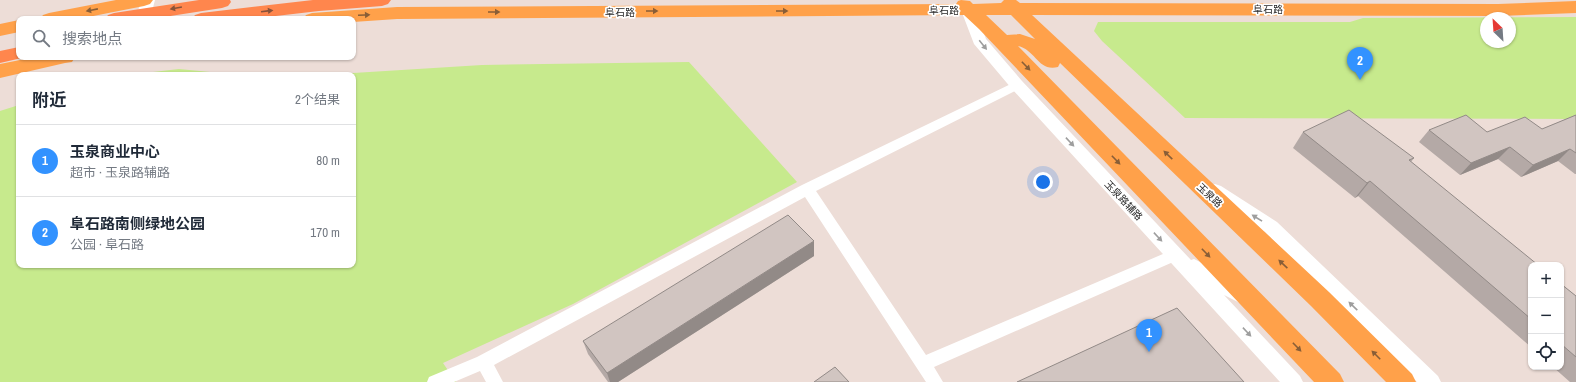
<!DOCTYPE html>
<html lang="zh">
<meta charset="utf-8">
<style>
:root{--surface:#fff;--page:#f2f2f3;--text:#1f2937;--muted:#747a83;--line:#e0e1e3;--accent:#3292ff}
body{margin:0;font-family:"Archivo Narrow","Noto Sans SC",sans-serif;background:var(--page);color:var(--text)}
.controls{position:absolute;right:12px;bottom:12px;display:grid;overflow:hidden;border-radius:8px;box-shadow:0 1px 3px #0004}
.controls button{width:36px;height:36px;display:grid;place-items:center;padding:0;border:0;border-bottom:1px solid var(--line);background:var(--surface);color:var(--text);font:20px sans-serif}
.compass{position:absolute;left:1480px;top:12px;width:36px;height:36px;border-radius:50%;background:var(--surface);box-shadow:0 1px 3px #0004;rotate:335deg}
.you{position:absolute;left:1043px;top:182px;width:14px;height:14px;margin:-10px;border:3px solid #fff;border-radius:50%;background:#1a73e8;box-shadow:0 0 0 6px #1a73e833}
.badge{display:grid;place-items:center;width:26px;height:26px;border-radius:50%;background:var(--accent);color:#fff;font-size:13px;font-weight:700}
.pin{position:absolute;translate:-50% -33px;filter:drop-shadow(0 1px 2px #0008)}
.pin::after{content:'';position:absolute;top:21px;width:14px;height:12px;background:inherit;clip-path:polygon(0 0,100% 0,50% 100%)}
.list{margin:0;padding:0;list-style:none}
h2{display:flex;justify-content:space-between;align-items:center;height:52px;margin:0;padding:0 16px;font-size:17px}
h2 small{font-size:13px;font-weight:400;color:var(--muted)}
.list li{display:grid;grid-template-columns:26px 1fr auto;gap:12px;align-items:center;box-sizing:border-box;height:72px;padding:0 16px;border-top:1px solid var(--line)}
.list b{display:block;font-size:15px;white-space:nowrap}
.list p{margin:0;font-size:13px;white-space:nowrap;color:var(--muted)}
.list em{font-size:13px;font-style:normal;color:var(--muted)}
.icon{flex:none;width:22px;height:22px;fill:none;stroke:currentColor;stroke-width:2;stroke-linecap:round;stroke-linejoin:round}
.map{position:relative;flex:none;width:1576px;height:382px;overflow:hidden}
.search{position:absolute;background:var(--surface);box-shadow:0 1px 3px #0004;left:16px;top:16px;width:340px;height:44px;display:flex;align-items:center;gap:10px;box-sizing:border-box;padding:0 14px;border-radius:8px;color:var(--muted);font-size:15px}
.panel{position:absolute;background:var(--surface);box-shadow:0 1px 3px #0004;left:16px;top:72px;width:340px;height:196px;border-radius:8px}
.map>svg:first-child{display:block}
</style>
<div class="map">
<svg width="1576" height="382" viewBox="0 0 1576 382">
<rect width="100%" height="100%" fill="#edddd7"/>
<!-- green -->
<g fill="#c7ea8d" fill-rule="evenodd">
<path d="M1576 17V119L1185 118 1102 41 1094 31 1098 22H1350L1363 18ZM1486 18H1510V42H1486Z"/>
<path d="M689 62 797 182 573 304 443 363 456 382H0V111L19 105V265H353V75H321L482 65Z"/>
<path d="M179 69 241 75H127Z"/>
</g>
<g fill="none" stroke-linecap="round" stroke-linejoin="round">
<!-- minor -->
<path fill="#fff" fill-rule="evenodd" d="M1017 81 1021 82 1023 85 1021 88 816 191 926 355 1170 251 1175 249 1180 251 1182 255 1180 259 934 367 943 382H926L805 197 494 365 503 382H486L480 371 454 382H427L429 377 477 357 802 185Z"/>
<!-- tertiary -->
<g fill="#fff" fill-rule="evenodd">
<path d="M141 0H155L150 19H136Z"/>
<path d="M968 6 973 7 975 10 986 39 1022 81 1191 260 1194 259 1200 262 1247 289 1249 295 1247 301 1240 303 1224 295 1300 376 1303 382H1280L1012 89 974 44 961 10 963 7Z"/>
<path d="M1215 184 1221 186 1277 222 1438 376 1441 382H1417L1265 232 1209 196 1206 191 1209 186Z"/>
</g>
<!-- primary -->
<g fill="#ffa14a" fill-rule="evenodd">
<path d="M116 0H153L150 4 144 6 78 19H40L43 15 49 13Z"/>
<path d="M961 0 970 1 973 4 1001 3 1004 0H1016L1020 3 1498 4 1576 1V13L1498 16 1032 15 1329 292 1412 374 1416 382H1386L1311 306 1060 63 1058 67C1038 72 1036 50 1018 46L1340 374 1344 382H1314L979 29 964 15 397 19 353 22V19H303L306 15 312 13 397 7 956 4 958 1ZM986 15H1011L1035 39 1020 34 1007 35Z"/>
<path d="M19 20V32L0 36V24Z"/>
<path d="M35 57H75L72 62 65 63 0 78V64Z"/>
</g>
<!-- trunk -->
<g fill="#ff864d" fill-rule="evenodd">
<path d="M199 0H230L231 2 228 6 222 8 151 19H105L108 15 114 13Z"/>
<path d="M313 0H391L388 4 382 6 319 11 250 19H192L195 15 201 13Z"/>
<path d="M19 47V57H26L0 63V51Z"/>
</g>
</g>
<!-- wall -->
<g fill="#b4a9a6">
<path d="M1576 115V174H1575L1558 161 1521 177 1498 159 1460 175 1419 142 1429 130 1487 132 1542 129Z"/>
<path d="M1303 132 1414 158 1411 162 1531 265V347L1358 196 1355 198 1293 148Z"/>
<path d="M814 241V256L618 382H608L588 354 583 341Z"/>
<path d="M1561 284 1576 296V382H1570L1553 367H1561Z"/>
</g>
<!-- shaded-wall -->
<g fill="#928a87">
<path d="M1510 147 1498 159 1460 175 1471 163Z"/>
<path d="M1570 149 1558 161 1521 177 1533 165Z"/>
<path d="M1370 181 1358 196 1355 198 1367 183Z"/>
<path d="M814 241V256L618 382H610L607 373Z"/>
</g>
<!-- building -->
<g fill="#d1c5c1" stroke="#928a87">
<path d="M1349 110 1414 158 1409 160 1538 265H1531V319L1370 181 1367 183 1303 132Z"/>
<path d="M1466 115 1487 132 1525 117 1542 129 1576 115V153L1570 149 1533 165 1510 147 1471 163 1429 130Z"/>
<path d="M788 215 814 241 607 373 583 341Z"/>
<path d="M1561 284 1576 296V357L1561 344Z"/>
<path d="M1177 308 1244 382H1017Z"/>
<path d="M835 367 849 382H814Z"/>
</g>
<!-- one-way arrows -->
<defs><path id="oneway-solid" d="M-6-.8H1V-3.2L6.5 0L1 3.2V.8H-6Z"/></defs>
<g fill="#895239">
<use href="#oneway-solid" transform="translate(176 8) rotate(170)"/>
<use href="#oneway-solid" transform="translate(267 11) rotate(-7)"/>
</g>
<g fill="#895e37">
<use href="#oneway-solid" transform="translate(92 10) rotate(169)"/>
<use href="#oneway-solid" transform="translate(652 11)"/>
<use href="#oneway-solid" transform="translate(782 11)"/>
<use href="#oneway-solid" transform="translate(494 12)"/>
<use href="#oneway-solid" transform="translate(364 15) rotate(-3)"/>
<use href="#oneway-solid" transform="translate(1026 66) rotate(46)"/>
<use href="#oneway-solid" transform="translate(1168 155) rotate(-136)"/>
<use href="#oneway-solid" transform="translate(1116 160) rotate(46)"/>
<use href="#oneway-solid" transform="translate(1206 253) rotate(46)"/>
<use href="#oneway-solid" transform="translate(1283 264) rotate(-137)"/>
<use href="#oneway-solid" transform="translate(1297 347) rotate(46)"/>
<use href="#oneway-solid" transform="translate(1376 355) rotate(-135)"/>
</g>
<g fill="#9e9e9e">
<use href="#oneway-solid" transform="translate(983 45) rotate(51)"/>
<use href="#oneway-solid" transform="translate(1070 142) rotate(47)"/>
<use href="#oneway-solid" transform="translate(1257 218) rotate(-148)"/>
<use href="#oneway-solid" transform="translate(1158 237) rotate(47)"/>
<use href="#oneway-solid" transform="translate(1353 306) rotate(-136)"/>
<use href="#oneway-solid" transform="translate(1247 332) rotate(47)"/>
</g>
<g text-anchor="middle" stroke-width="3.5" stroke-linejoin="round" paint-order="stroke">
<!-- street labels -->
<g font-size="10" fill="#282828" stroke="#fff">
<text x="1268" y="13">阜石路</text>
<text x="944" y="14">阜石路</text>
<text x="620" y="16">阜石路</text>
<text transform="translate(1210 195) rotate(43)" y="4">玉泉路</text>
<text transform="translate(1124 200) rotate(47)" y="4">玉泉路辅路</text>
</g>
</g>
</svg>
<div class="controls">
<button>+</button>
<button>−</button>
<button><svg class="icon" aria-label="locate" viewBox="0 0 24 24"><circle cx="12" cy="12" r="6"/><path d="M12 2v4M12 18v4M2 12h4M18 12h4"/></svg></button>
</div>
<svg class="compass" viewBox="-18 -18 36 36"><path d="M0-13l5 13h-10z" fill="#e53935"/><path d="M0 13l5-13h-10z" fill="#747a83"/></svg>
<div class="you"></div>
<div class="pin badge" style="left:1149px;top:352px">1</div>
<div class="pin badge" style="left:1360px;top:80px">2</div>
<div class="search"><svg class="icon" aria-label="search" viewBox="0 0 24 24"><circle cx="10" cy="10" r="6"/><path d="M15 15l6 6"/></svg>搜索地点</div>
<section class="panel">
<h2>附近<small>2个结果</small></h2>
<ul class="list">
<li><span class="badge">1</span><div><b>玉泉商业中心</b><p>超市 · 玉泉路辅路</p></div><em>80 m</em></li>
<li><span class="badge">2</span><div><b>阜石路南侧绿地公园</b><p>公园 · 阜石路</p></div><em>170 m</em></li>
</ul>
</section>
</div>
